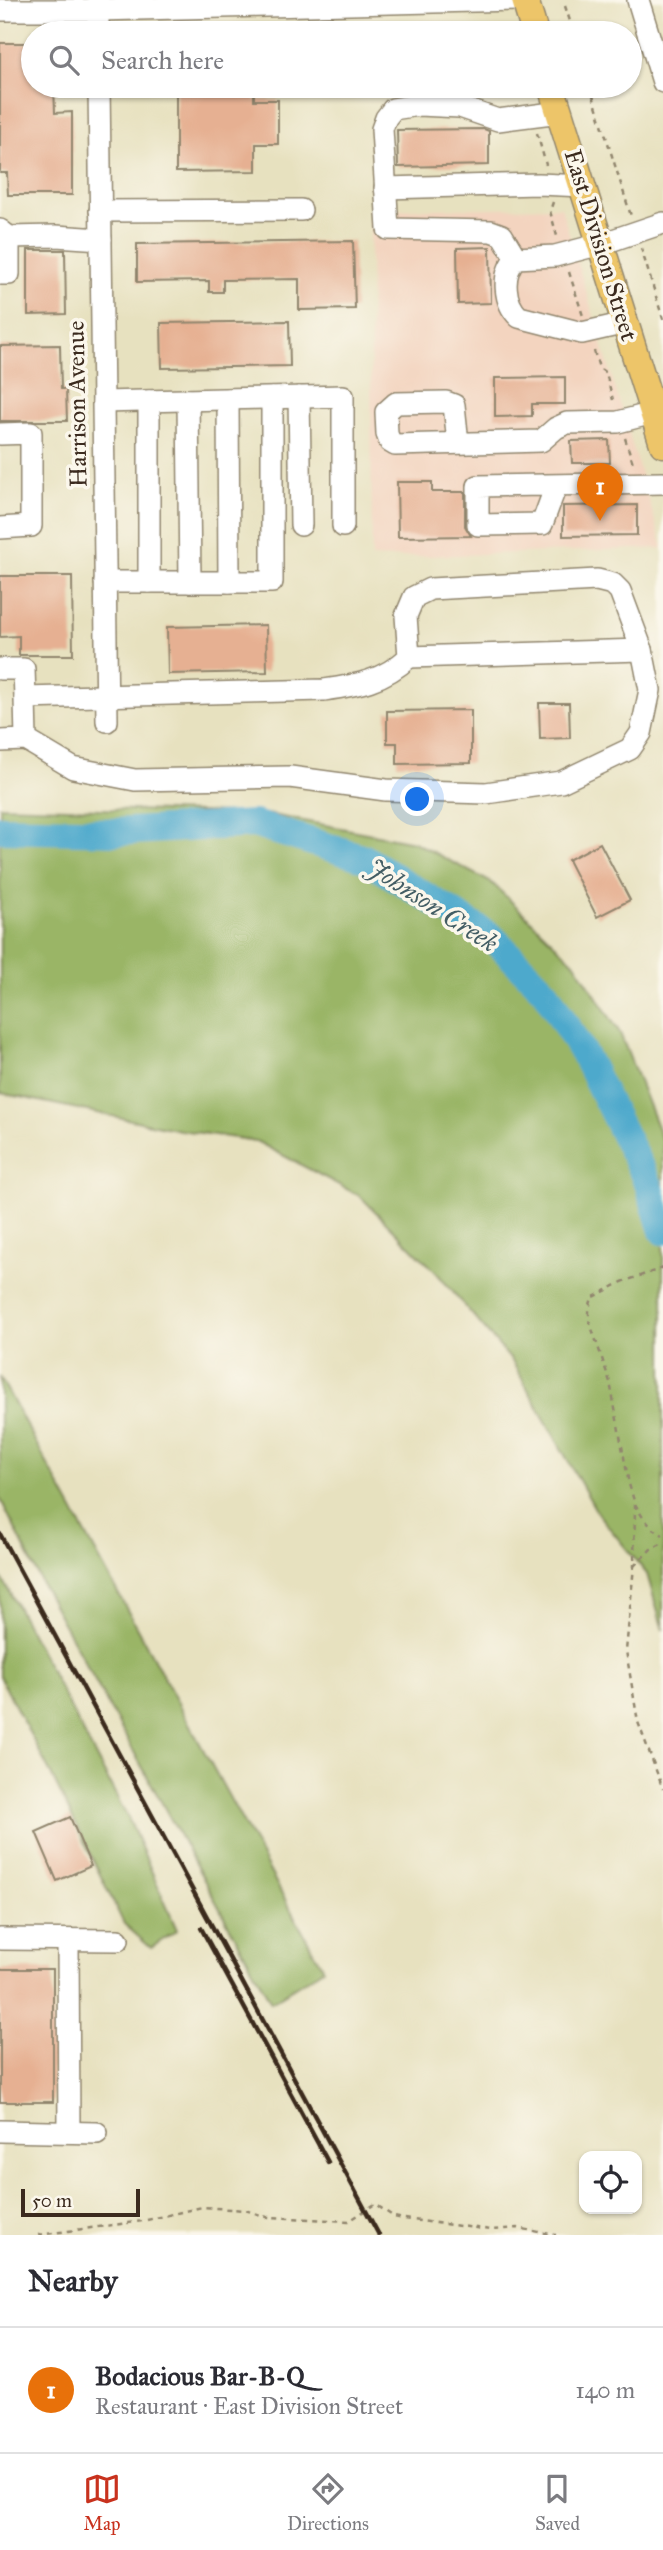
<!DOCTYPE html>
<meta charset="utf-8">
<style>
:root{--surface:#fff;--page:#f2f2f3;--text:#2b2b33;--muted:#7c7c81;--line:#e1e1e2;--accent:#c8321e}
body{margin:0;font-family:"IM FELL Great Primer",serif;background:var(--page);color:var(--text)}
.controls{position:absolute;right:21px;bottom:21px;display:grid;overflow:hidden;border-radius:14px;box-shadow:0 2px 5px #0004}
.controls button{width:63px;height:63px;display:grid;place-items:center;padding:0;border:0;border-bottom:2px solid var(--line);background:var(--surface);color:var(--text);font:35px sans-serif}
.scale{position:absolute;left:21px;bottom:18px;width:119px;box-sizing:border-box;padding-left:7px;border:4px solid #3b2a1e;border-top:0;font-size:19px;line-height:24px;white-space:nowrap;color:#3b2a1e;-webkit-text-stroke:5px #fbf7ec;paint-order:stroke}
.you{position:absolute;left:418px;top:800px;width:24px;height:24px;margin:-18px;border:5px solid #fff;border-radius:50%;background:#1a73e8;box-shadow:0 0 0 10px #1a73e833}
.badge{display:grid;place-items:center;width:46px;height:46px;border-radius:50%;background:var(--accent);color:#fff;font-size:23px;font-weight:700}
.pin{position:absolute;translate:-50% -58px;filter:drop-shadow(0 2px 4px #0008)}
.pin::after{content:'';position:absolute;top:37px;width:24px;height:21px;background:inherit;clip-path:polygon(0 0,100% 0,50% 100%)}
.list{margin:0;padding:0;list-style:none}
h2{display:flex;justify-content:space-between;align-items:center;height:91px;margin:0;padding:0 28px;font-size:30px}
h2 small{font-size:23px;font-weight:400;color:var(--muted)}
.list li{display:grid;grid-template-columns:46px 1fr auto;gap:21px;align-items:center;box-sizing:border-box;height:126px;padding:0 28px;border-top:2px solid var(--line)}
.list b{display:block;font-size:26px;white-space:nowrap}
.list p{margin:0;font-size:23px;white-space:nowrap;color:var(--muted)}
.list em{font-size:23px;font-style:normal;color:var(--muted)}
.icon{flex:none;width:38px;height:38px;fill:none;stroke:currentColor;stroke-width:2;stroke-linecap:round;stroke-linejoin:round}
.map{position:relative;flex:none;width:663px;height:2235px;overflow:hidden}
.search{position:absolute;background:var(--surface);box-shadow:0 2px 5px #0004;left:21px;right:21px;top:21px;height:77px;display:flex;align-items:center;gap:18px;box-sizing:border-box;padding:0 24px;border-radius:38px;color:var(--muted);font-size:26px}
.sheet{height:217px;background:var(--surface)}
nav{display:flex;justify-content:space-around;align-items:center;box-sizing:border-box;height:98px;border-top:2px solid var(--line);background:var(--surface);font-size:19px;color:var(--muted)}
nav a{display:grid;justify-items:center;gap:4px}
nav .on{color:var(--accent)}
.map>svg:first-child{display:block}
</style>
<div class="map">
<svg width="663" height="2235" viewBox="0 0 663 2235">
<rect width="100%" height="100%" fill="#fbf7ec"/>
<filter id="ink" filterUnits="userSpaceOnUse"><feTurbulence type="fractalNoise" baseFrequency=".0143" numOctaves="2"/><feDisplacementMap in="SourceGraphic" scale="14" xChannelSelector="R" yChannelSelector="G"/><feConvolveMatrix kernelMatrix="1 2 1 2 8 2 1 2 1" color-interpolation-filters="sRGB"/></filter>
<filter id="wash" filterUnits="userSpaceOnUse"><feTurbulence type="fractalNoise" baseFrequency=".00686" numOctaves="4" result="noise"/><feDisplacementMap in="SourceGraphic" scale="28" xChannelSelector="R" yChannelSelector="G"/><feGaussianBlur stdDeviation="1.57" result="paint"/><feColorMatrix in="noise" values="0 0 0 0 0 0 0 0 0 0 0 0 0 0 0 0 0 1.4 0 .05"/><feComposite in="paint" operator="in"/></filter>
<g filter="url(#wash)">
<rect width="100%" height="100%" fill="#e7e1bf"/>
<!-- built -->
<path fill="#f3d4bf" d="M561 207 663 548 372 558 370 210Z"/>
<!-- forest -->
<g fill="#9ab566" stroke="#6a7042" stroke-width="2">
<path d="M0 806 267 814 414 842 492 883 574 962 620 1033 663 1142V1630L647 1574 598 1514 512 1361 436 1272 360 1196 256 1141 180 1130 0 1093Z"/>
<path d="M0 1377 323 1969 271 2002 44 1588 0 1498Z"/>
<path d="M0 1574 131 1824 177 1930 151 1948 124 1924 51 1774 0 1677Z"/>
</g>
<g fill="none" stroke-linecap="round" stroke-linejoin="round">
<!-- river -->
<path stroke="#4ea9cc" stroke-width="28" d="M0 829 115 832 254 824 364 858 493 938 546 992 587 1060 648 1183 663 1231"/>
</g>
<g id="blocks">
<!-- building -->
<g fill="#e6b092">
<path d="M0 43H33V86H54L55 113 72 112V195H8L7 173H0Z"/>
<path d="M176 86H254V100H278V144H256V171L176 172Z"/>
<path d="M484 129 489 131V165L398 167 397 130Z"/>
<path d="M353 241 355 309 299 310V279L223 280V292H209V281L137 282V244Z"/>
<path d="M490 247 491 303 458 304 457 248Z"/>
<path d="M28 250H65L66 314 28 315Z"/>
<path d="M289 321 290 366 162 368 161 323Z"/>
<path d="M60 345 61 389H66L67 421H0V346Z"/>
<path d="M565 377V404H532V416L495 417V378Z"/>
<path d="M609 440 610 463H572L571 441Z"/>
<path d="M397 482H432V492H465V526L471 536 398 537Z"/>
<path d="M637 505V535L563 536V506Z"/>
<path d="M0 576H72L73 655H19V636L0 637Z"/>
<path d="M266 625 267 672 168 674 167 627Z"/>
<path d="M539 703H569L570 738 540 739Z"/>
<path d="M471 710V763L397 764V743H387V711Z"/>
<path d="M600 843 630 900 597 917 568 860Z"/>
<path d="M70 1817 91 1866 57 1881 36 1832Z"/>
<rect x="0" y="1969" width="53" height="133"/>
</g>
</g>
</g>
<g filter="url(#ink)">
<use href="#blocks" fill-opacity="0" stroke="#91866e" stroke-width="2"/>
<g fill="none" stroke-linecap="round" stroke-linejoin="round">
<defs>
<g id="minor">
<path d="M98 0V33"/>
<path d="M638 0 663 82"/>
<path d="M0 10H98L516 0"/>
<path d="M99 86 107 721"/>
<path d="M385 188 539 184 583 186"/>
<path d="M100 211 301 210"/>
<path d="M0 230 9 237 56 236 101 239"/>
<path d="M516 258 502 235 491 231 388 229 382 129 386 118 393 109 419 105 460 107 498 120 560 112"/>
<path d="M0 274H9V237"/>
<path d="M626 323 582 333 519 317C504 303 501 274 516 258L555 256 601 244 663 223"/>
<path d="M299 397 301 525"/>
<path d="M228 399 229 582"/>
<path d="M188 400 190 582"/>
<path d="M149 401V582"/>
<path d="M103 402 343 396V526"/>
<path d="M0 434 31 433V526L0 528"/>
<path d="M458 443 454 405 446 402 396 403 386 412 387 434 390 442 395 445 541 441 556 428 567 423 618 422 653 413"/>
<path d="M556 486 542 524 478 525V486L663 483"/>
<path d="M105 582H272V398"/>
<path d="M409 657 642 650"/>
<path d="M0 669H24L25 698"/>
<path d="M0 741 26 740 25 698 324 690C358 685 383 681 409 657L406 616 414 597 430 589 597 580 613 584 620 591 642 650 650 690 641 733 630 749 561 782 486 793 386 790 290 777 135 780 73 768 26 740"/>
<path d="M0 1939 118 1940"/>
<path d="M68 1940 69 2132"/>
<path d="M0 2131 97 2133"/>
</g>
<g id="major">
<path d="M525 0 535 33"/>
<path d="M551 86 663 444"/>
</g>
</defs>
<!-- minor casing -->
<use href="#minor" stroke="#91866e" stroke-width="24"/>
<!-- major casing -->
<use href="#major" stroke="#91866e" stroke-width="29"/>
<!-- path -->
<g stroke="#91866e" stroke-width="2.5" stroke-dasharray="5 5" stroke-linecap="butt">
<path d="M565 6 574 33"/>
<path d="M590 86 631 216"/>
<path d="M537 133 546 165"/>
<path d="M553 202 550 211 557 236"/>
<path d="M641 248 663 319"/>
<path d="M569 272 583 316"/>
<path d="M594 351 599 368 606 373 613 400"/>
<path d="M625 438 633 463"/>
<path d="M663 1268 622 1282 592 1298 589 1308V1320L610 1382 629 1484 635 1504 642 1516 652 1528 663 1535"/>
<path d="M635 1504 634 1566 626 1651 638 1722 663 1789"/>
<path d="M634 1566 651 1549 663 1543"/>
<path d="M38 2235 143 2221 202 2207 245 2210 267 2217 349 2221 375 2204 394 2217 404 2219 492 2230 517 2228 556 2235"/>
</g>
<!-- minor -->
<use href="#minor" stroke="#fff" stroke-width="21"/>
<!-- major -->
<use href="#major" stroke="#edc569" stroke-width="26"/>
<!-- rail -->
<g stroke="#3b2a1e" stroke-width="4.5">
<path d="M0 1534 379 2235"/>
<path d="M201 1928 328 2162"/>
</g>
</g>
</g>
<g text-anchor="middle" stroke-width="7" stroke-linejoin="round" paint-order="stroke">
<!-- street labels -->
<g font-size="24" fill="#3b2a1e" stroke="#fbf7ec">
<text transform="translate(601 245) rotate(73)" y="8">East Division Street</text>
<text transform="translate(77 404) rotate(-91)" y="8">Harrison Avenue</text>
</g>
<!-- water labels -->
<g font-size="26" font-style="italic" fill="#435d64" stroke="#fbf7ec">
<text transform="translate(433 905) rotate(33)" y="9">Johnson Creek</text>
</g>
</g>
</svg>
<div class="controls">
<button><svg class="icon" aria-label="locate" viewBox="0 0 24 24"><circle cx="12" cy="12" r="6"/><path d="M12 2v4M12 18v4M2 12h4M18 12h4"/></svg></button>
</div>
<div class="scale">50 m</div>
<div class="you"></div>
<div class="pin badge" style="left:600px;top:521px;background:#e8710a">1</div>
<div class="search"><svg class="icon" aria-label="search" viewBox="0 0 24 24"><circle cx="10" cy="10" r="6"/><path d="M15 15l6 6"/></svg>Search here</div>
</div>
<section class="sheet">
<h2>Nearby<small></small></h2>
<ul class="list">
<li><span class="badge" style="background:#e8710a">1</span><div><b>Bodacious Bar-B-Q</b><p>Restaurant · East Division Street</p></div><em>140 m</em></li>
</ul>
</section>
<nav>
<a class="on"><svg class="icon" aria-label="map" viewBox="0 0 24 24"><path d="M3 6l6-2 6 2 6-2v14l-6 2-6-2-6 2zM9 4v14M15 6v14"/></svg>Map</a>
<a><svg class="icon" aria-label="directions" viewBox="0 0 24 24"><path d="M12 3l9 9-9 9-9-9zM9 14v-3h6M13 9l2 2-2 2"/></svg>Directions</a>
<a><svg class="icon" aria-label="saved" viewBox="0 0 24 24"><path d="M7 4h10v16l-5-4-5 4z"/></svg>Saved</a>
</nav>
